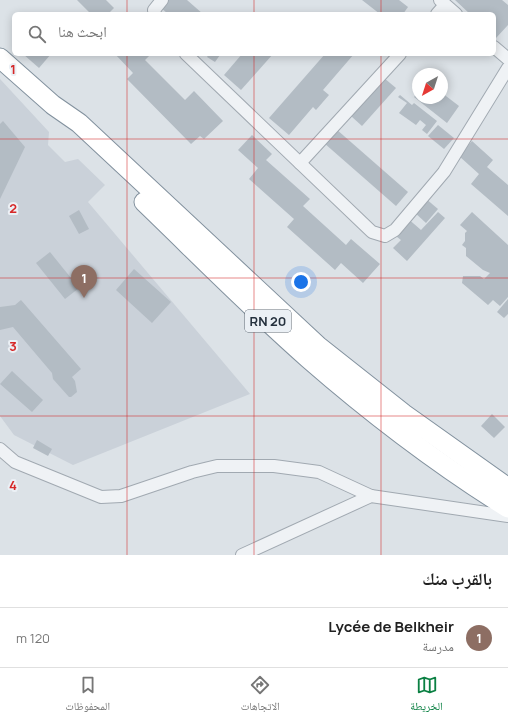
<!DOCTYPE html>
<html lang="ar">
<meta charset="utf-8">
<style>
:root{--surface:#fff;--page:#f6f6f6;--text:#222;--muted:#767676;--line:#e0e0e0;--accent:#0b8043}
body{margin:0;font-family:Manrope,"Noto Naskh Arabic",sans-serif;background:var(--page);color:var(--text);direction:rtl}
.compass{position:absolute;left:412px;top:68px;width:36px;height:36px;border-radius:50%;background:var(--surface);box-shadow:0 2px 10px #0003;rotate:219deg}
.you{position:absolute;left:301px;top:282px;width:14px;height:14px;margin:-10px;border:3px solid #fff;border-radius:50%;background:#1a73e8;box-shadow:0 0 0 6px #1a73e833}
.badge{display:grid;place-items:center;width:26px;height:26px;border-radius:50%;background:var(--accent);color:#fff;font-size:13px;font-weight:700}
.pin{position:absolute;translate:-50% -33px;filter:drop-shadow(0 1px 2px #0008)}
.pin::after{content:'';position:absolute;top:21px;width:14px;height:12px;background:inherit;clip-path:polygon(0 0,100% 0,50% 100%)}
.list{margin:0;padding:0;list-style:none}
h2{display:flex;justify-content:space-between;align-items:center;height:52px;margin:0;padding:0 16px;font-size:17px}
h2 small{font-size:13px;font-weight:400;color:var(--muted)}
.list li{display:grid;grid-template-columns:26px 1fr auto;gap:12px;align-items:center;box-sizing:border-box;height:60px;padding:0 16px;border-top:1px solid var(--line)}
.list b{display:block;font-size:15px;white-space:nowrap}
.list p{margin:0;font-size:13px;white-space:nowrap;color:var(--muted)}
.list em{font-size:13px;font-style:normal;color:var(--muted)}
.icon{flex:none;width:22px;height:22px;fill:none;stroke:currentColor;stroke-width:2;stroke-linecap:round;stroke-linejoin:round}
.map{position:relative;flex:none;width:508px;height:555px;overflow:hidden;direction:ltr}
.search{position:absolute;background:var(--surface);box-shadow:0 2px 10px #0003;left:12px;right:12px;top:12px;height:44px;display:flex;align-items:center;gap:10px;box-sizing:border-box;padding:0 14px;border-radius:6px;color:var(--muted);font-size:15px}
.sheet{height:112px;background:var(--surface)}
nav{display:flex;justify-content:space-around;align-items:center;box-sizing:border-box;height:56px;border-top:1px solid var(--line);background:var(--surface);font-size:11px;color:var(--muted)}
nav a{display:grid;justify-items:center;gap:2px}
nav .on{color:var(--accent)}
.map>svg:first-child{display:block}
</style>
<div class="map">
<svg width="508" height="555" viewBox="0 0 508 555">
<rect width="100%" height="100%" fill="#dce2e7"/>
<!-- built -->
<path fill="#cad1d9" d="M0 79 49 132 48 145 65 162 78 159 105 185 88 202 250 394 73 465 14 435 0 416Z"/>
<!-- building -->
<g fill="#b3bcc4">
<path d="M77 0H106L114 8 110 12 112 14H91Z"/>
<path d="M164 0H187L203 14H168L159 6Z"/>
<path d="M362 0H399L408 7 403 14H380Z"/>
<path d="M455 0H502L508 5V25L496 38 494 35V14H470Z"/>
<path d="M23 54H51L39 68Z"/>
<path d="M115 54H151L145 60 185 100 194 91 223 121 204 139 200 136 191 144 127 79 133 73Z"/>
<path d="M209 54H219L220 55 215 62 207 57Z"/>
<path d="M242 54H273L241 90 224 75Z"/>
<path d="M325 54H354L323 90 329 95 316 110 313 107 289 135 269 118Z"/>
<path d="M384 78 396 88 362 126 351 116Z"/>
<path d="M418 92V98H442V93L459 106 447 123 414 97Z"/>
<path d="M400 95 412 105 414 103 437 121 427 134 422 130 426 125 420 120 416 125 399 113 407 103 398 97Z"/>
<path d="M3 121 25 147 0 199V124Z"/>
<path d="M438 125 454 138 444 149 428 136Z"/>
<path d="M336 129 408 192 396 206 324 143Z"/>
<path d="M252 135 272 154 266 160 310 199 303 206 346 245 351 239 380 264 363 283 341 263 335 270 287 227 294 219 249 179 258 168 238 150Z"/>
<path d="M472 141 493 160 487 167 508 185V216L471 184 479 174 459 156Z"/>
<path d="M425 198 438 209 426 223 413 211Z"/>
<path d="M79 210 89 229 79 234 69 216Z"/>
<path d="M438 212 445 218 407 261 393 248 401 240 392 233 406 217 421 230Z"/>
<path d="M472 212 508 245V297L500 306 493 300 488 305 462 283 463 276H480L484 279 490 273 483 270 466 256V248L462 245 465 241V233L467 231 460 225Z"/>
<path d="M50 252 79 288 65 299 36 263Z"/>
<path d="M134 269 171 302 152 323 116 290Z"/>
<path d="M508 299V314L504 318 497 312Z"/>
<path d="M21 300 81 369 72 377 75 381 77 392 71 397H69L53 379 52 373 13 327 0 330V307L15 305Z"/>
<path d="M12 371 43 400 32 412 0 384Z"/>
<path d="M492 414 505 427 494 438 481 426Z"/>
<path d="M37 440 52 449 48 456 33 448Z"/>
</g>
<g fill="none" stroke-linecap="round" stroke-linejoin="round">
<defs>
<g id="minor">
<path d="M440 0 456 14"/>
<path d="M155 14 154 10 162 0"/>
<path d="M437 14 445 5"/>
<path d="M494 47 508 59"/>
<path d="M186 54 372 232 385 236 395 230 444 172 508 68"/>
<path d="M300 163 400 54"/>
<path d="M0 449 15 462 101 497 121 496 192 472 217 466H274L319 472 371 496"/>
<path d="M242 555 371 496 508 516"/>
</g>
<g id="trunk">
<path d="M0 58 53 105 79 123 318 346 404 414 508 488"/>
<path d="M144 202C199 255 252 309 309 359 372 414 438 464 508 508"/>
</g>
</defs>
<!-- minor casing -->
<use href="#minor" stroke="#a1a9b1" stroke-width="14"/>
<!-- trunk casing -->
<use href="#trunk" stroke="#82919e" stroke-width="21"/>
<!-- minor -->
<use href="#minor" stroke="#eff2f5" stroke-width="12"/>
<!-- trunk -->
<use href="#trunk" stroke="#fff" stroke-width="19"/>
</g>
<!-- grid -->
<path fill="none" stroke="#d62828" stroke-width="1" stroke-opacity="0.55" d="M127 0V14M254 0V14M381 0V14M127 54V555M254 54V555M381 54V555M0 139H508M0 278H508M0 416H508"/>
<g text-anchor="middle" stroke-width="4" stroke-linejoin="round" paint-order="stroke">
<!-- shield labels -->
<rect fill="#ebf0f5" stroke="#606a75" stroke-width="1" x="245" y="310" width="46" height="22" rx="3"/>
<g font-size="13" font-weight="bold" fill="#25313e">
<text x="268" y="326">RN 20</text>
</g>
</g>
<g font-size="13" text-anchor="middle" font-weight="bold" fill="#d62828" stroke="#ebf0f5" stroke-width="4" stroke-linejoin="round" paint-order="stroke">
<text x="13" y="74">1</text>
<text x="13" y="213">2</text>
<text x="13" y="351">3</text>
<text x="13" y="490">4</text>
</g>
</svg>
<svg class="compass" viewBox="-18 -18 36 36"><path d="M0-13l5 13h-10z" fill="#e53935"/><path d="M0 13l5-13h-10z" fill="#767676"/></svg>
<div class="you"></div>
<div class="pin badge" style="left:84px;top:298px;background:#8d6e63">1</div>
<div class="search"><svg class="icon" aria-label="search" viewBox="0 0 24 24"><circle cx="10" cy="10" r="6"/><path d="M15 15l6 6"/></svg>ابحث هنا</div>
</div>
<section class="sheet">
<h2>بالقرب منك<small></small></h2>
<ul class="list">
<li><span class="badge" style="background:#8d6e63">1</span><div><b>Lycée de Belkheir</b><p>مدرسة</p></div><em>120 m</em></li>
</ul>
</section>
<nav>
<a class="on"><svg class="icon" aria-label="map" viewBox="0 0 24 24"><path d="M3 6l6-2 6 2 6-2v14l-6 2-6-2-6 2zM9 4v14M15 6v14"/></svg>الخريطة</a>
<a><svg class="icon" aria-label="directions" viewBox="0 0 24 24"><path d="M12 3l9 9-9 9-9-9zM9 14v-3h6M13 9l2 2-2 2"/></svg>الاتجاهات</a>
<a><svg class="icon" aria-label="saved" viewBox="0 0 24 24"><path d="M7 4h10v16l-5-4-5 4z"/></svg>المحفوظات</a>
</nav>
